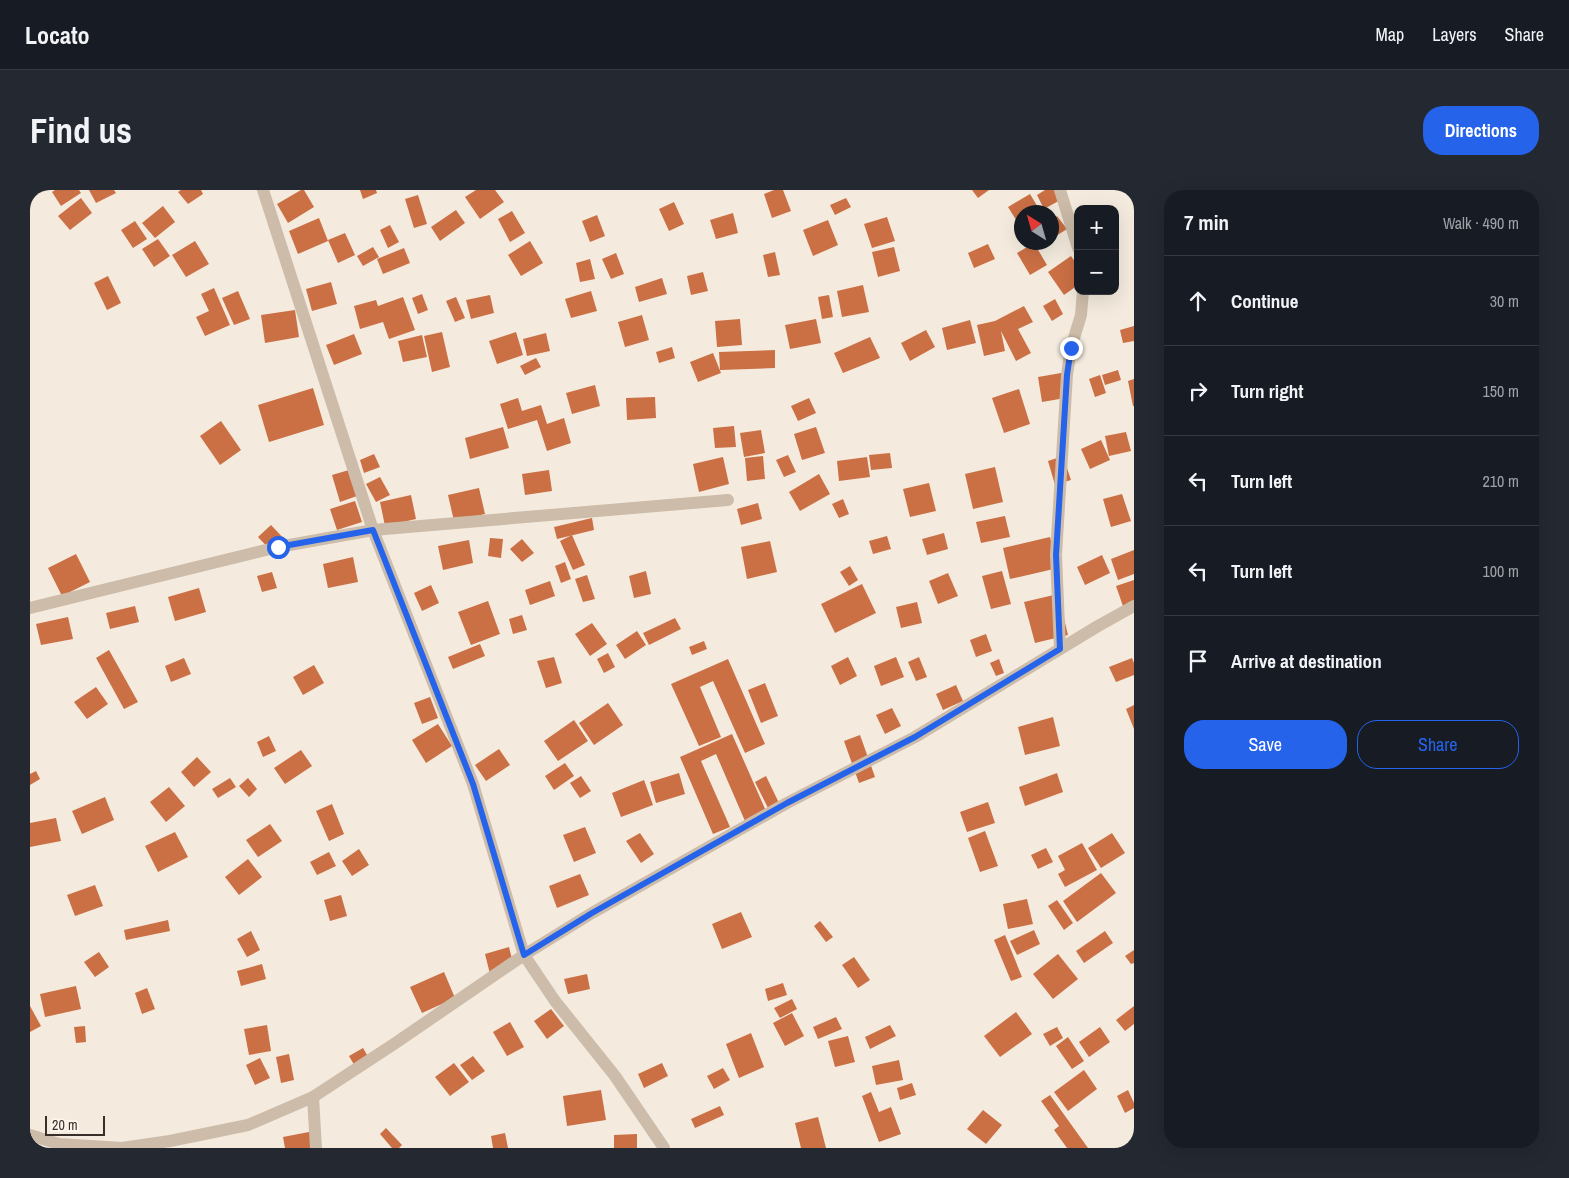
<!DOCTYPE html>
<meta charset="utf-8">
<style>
:root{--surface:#171b24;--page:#242831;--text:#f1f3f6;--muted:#9ea1a6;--line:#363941;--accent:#2563eb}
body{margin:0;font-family:"Archivo Narrow",sans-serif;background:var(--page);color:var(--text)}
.controls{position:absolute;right:15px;top:15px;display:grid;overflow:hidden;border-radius:10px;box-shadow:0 5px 20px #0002}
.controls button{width:45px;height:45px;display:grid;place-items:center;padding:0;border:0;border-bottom:1px solid var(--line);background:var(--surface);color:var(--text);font:25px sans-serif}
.compass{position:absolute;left:984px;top:15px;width:45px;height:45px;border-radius:50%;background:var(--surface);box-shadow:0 5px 20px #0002;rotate:323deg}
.scale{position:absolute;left:15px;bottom:12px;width:60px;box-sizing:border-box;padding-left:5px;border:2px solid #392f29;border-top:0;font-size:14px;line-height:18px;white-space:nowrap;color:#392f29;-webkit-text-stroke:4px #fbf5eb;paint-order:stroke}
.stop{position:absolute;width:15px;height:15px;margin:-11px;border:4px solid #2563eb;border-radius:50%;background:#fff}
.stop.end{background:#2563eb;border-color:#fff;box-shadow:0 1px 5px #0008}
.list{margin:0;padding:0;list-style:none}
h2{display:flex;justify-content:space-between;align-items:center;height:65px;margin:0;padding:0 20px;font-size:21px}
h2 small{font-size:16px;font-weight:400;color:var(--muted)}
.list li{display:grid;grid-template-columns:32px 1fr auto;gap:15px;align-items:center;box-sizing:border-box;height:90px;padding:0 20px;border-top:1px solid var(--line)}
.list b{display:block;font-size:19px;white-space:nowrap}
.list em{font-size:16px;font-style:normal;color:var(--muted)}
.actions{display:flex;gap:10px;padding:15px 20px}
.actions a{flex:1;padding:11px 0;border:1px solid var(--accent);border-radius:20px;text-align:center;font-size:18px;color:var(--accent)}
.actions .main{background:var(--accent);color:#fff}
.icon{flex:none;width:28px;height:28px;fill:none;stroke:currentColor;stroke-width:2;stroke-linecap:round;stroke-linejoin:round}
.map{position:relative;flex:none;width:1104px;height:958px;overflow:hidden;border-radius:20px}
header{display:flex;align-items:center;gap:30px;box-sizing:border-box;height:70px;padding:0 25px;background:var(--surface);border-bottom:1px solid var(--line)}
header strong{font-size:24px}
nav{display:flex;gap:28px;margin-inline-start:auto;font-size:18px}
.intro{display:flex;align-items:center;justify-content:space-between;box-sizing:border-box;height:120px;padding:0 30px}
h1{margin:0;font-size:35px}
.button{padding:12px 22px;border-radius:20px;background:var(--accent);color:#fff;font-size:18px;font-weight:700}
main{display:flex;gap:30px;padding:0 30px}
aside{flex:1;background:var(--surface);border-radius:20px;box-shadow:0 5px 20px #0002}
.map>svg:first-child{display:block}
</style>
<header>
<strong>Locato</strong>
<nav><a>Map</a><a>Layers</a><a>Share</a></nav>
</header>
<div class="intro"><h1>Find us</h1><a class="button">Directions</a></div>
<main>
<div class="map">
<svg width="1104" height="958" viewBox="0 0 1104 958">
<rect width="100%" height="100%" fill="#f4ebde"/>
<!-- building -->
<g fill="#cb6f44">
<path d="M25 0H49L51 3 31 16 22 2Z"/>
<path d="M59 0H84L86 3 66 13Z"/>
<path d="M151 0H171L173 4 158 14 148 2Z"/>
<path d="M271 0H274L284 17 258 33 247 14Z"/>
<path d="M330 0H346L347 3 333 9Z"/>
<path d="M446 0H465L474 12 450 29 435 7Z"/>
<path d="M744 0H753L761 21 742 28 734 4Z"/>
<path d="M942 0H959L948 8Z"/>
<path d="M1015 0H1030L1034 8 1014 19 1007 5Z"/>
<path d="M1000 4 1009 19 1004 22H992V30L988 33 978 17Z"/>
<path d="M388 5 397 34 384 38 375 9Z"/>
<path d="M51 8 62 23 40 40 28 26Z"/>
<path d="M816 8 821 17 805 25 800 15Z"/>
<path d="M644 12 654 34 639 41 629 19Z"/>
<path d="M133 16 145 32 125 48 112 33Z"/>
<path d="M426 20 435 33 410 51 401 37Z"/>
<path d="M482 21 495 43 480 52 468 29Z"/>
<path d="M703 23 708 43 686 49 680 30Z"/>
<path d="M567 25 575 46 560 52 552 31Z"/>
<path d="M1027 26 1037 39 1026 46 1022 40V30Z"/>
<path d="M857 27 865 51 842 58 834 34Z"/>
<path d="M289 28 298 51 268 64 259 41Z"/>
<path d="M798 30 808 55 783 66 773 40Z"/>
<path d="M105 31 117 49 103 58 91 40Z"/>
<path d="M360 35 369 52 358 58 350 40Z"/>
<path d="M315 43 325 65 308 73 298 50Z"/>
<path d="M128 49 140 66 124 77 112 59Z"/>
<path d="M165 51 179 74 156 87 142 65Z"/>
<path d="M500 51 513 73 491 86 478 65Z"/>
<path d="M1004 53 1017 75 1000 85 987 63Z"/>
<path d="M958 54 965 69 944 78 938 63Z"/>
<path d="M343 57 349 67 333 76 327 66Z"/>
<path d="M864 57 870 81 848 87 842 62Z"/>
<path d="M374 58 380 73 353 84 347 69Z"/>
<path d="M745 62 750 85 738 87 733 65Z"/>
<path d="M586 63 594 84 581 89 572 69Z"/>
<path d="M1041 66 1048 76V95L1034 105 1018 82Z"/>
<path d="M560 69 565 89 550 92 546 73Z"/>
<path d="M673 82 678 101 661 105 657 86Z"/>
<path d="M78 86 91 113 77 120 64 93Z"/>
<path d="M632 88 637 104 609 112 605 97Z"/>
<path d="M301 92 307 114 282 121 276 99Z"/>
<path d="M833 95 839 122 812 127 807 101Z"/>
<path d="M184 98 200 135 175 146 166 127 179 121 171 104Z"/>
<path d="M208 101 220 129 204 135 192 108Z"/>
<path d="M561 101 567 121 541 128 535 109Z"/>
<path d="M392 104 398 120 388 124 382 108Z"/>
<path d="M460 105 464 123 441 129 436 110Z"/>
<path d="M799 105 803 127 792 129 788 107Z"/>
<path d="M373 107 385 140 359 149 353 132 330 139 324 116 346 110 348 116Z"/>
<path d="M426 107 435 128 425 132 416 111Z"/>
<path d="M1025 109 1033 124 1022 131 1013 116Z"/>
<path d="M994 116 1003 132 988 139 1001 163 986 171 971 141 975 161 954 166 947 135 965 131Z"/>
<path d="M265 120 269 147 235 153 231 125Z"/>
<path d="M612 125 619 150 595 157 588 132Z"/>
<path d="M710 129 712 155 687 157 685 131Z"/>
<path d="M786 129 791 153 760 159 755 135Z"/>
<path d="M940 130 946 153 917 160 912 138Z"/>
<path d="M1104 136V151L1093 153 1090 140Z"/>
<path d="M896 140 905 157 880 171 871 153Z"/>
<path d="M412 142 420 177 402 182 394 146Z"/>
<path d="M486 142 493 165 467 174 459 151Z"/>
<path d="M516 143 520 161 497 166 493 149Z"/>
<path d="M324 144 332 164 304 175 296 155Z"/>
<path d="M392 145 397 167 373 172 368 151Z"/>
<path d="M840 147 850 168 813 183 804 163Z"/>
<path d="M642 157 645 168 629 173 626 162Z"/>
<path d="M745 160V178L690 180 689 162Z"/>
<path d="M683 163 691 183 668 192 660 172Z"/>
<path d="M506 168 511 177 495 185 490 176Z"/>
<path d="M1088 180 1091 190 1075 195 1072 185Z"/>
<path d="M1037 182 1041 207 1012 212 1008 187Z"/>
<path d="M1070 185 1076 203 1065 207 1059 189Z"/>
<path d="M1104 189V216H1103L1098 191Z"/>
<path d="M565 195 570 216 542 224 536 203Z"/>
<path d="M283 198 294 235 239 252 228 215Z"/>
<path d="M989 199 1000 234 974 243 962 208Z"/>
<path d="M625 207 626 228 597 230 596 208Z"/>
<path d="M488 208 492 221 511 215 517 234 534 228 541 253 517 261 507 230 478 239 470 214Z"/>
<path d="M779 208 786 223 768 231 761 216Z"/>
<path d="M191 231 211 260 190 275 170 246Z"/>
<path d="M704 236 706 257 685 258 683 238Z"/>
<path d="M473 237 479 258 440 269 435 248Z"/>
<path d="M786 237 795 263 772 270 764 244Z"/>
<path d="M731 240 735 263 714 267 710 243Z"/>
<path d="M1096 242 1101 261 1079 266 1075 246Z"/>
<path d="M1071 250 1080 270 1060 279 1051 259Z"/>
<path d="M860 263 862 278 841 280 839 265Z"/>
<path d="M344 264 350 277 334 283 330 270Z"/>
<path d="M758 265 766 282 754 287 746 270Z"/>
<path d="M733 266 735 289 717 291 715 268Z"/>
<path d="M1033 266 1041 290 1025 295 1018 271Z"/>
<path d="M693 267 699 294 669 302 663 274Z"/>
<path d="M837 267 840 287 809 291 807 271Z"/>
<path d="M965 277 973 312 943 319 935 284Z"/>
<path d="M319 280 327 306 310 312 302 285Z"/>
<path d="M519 280 522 301 495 305 492 284Z"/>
<path d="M789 284 800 304 770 321 759 302Z"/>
<path d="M350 287 360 305 346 312 336 294Z"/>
<path d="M899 293 906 321 880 327 873 299Z"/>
<path d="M449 298 455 324 424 331 418 305Z"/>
<path d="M1092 304 1101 331 1081 337 1073 309Z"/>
<path d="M381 305 386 329 355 336 350 312Z"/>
<path d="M813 309 819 324 809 328 802 314Z"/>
<path d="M325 311 332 332 307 340 300 319Z"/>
<path d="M728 313 732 329 711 335 707 319Z"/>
<path d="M975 326 980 347 951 353 946 332Z"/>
<path d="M562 328 564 340 527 349 524 337Z"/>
<path d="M241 335 258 353 245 365 228 347Z"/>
<path d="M914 343 918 359 897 365 892 349Z"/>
<path d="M542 345 555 375 543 380 530 351Z"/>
<path d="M857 346 861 359 843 364 839 351Z"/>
<path d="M1020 347 1028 378 980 389 973 358Z"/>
<path d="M460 348 473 349 471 368 458 366Z"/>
<path d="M492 349 504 363 492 372 480 359Z"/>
<path d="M439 350 443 373 413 380 408 356Z"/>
<path d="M740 351 747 382 717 389 711 357Z"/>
<path d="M1104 360V384L1088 390 1081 369Z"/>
<path d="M46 364 60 392 32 406 18 378Z"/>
<path d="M1072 365 1080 383 1055 395 1047 377Z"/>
<path d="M323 367 328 392 298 398 293 374Z"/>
<path d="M535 372 541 389 531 393 525 376Z"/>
<path d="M820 376 828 390 819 396 810 382Z"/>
<path d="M616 381 621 404 604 408 599 386Z"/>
<path d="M972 381 981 414 961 419 952 386Z"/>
<path d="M242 382 247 398 232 402 227 386Z"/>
<path d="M918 383 928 406 908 414 899 391Z"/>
<path d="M557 385 565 409 553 412 545 389Z"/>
<path d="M1104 390V416L1094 419 1086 396Z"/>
<path d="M520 391 525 406 500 415 495 400Z"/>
<path d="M832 394 846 423 805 443 791 414Z"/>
<path d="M401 395 409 413 392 421 384 403Z"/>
<path d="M169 398 176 422 145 431 138 407Z"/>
<path d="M1028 404 1038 445 1005 453 994 412Z"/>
<path d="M458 411 470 444 441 455 428 422Z"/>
<path d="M887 412 892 433 871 438 866 417Z"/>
<path d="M105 416 109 432 80 439 76 423Z"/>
<path d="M492 425 497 440 483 444 479 429Z"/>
<path d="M38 427 43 449 11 455 6 434Z"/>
<path d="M645 428 651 439 619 455 613 443Z"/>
<path d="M562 433 577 454 560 466 545 444Z"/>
<path d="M607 441 616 455 595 469 586 455Z"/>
<path d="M956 444 962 461 946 467 940 450Z"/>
<path d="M674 451 677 459 662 465 659 457Z"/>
<path d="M450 454 455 466 423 479 418 467Z"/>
<path d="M79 460 108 512 94 519 66 468Z"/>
<path d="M578 463 585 477 574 483 567 469Z"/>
<path d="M524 467 532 493 516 498 507 471Z"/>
<path d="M818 467 827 486 810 495 801 476Z"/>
<path d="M866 467 874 487 851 496 844 476Z"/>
<path d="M889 467 897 487 886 491 878 472Z"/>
<path d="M154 468 161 484 141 492 135 476Z"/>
<path d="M1102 468 1104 473V485L1086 492 1079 477Z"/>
<path d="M698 469 735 554 715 563 683 491 670 497 691 547 669 556 641 494Z"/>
<path d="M969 469 974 483 966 486 960 473Z"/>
<path d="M284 475 294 493 273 505 263 487Z"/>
<path d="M735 493 748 526 731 533 718 500Z"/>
<path d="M926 495 933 511 913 520 906 504Z"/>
<path d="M66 497 78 514 57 529 44 512Z"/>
<path d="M400 507 408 528 392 534 384 513Z"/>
<path d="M578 513 593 535 564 555 549 533Z"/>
<path d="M1104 515V539L1096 519Z"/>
<path d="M862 518 871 536 855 544 846 525Z"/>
<path d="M1023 527 1030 556 995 565 988 537Z"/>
<path d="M544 530 558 551 528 571 514 551Z"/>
<path d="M408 534 422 556 396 573 382 550Z"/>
<path d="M702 544 736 621 715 631 686 564 671 571 700 637 683 644 650 567Z"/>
<path d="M830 545 845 587 829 593 814 551Z"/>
<path d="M239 546 246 561 233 567 227 552Z"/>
<path d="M469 559 480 575 456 591 445 575Z"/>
<path d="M271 560 282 576 255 594 244 578Z"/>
<path d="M167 567 181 582 164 597 151 582Z"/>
<path d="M535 573 544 586 524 600 515 586Z"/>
<path d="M6 581 10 589 0 595V584Z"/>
<path d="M649 583 655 604 626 613 620 592Z"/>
<path d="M1027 583 1033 602 995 616 989 597Z"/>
<path d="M551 586 561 601 550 608 540 593Z"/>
<path d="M736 586 749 613 738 618 725 592Z"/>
<path d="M200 588 206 597 188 608 182 599Z"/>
<path d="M218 588 227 599 219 607 209 596Z"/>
<path d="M614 590 623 615 591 627 582 603Z"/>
<path d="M139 597 155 616 136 632 120 612Z"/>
<path d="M75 607 84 630 52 644 42 621Z"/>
<path d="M958 612 965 633 937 642 930 622Z"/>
<path d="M302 614 314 644 299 651 286 621Z"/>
<path d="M26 628 31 651 0 657V633Z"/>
<path d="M240 634 252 651 228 667 216 650Z"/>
<path d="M555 637 566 663 544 672 533 645Z"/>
<path d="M955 641 968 676 950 682 938 648Z"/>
<path d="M145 642 158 667 128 682 115 656Z"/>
<path d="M610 643 624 664 611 673 596 651Z"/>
<path d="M1082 643 1095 663 1071 678 1058 658Z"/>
<path d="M1052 653 1067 680 1035 697 1028 684 1035 680 1028 666Z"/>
<path d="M1016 658 1023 672 1008 679 1001 665Z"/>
<path d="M329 659 339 675 322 686 312 671Z"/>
<path d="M299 662 306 676 287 685 280 672Z"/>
<path d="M218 669 232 687 209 705 195 687Z"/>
<path d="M1071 683 1086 703 1047 732 1033 711Z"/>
<path d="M550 684 559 705 527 718 519 696Z"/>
<path d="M65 695 73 716 45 726 37 705Z"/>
<path d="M311 705 317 726 300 731 294 710Z"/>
<path d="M997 709 1003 734 978 739 973 714Z"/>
<path d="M1027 710 1043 733 1034 740 1018 716Z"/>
<path d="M711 722 722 747 692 759 682 734Z"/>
<path d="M138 730 140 741 96 750 94 740Z"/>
<path d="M790 731 803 747 796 752 784 736Z"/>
<path d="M1004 740 1010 754 987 765 980 751Z"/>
<path d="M221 741 230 760 217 767 207 749Z"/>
<path d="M1075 741 1083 753 1054 773 1046 761Z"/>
<path d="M975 745 992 787 981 791 964 750Z"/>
<path d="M479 757 484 777 460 784 455 764Z"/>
<path d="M1104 760V773L1101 774 1095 766Z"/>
<path d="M69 762 79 777 65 787 54 772Z"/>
<path d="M1028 764 1048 789 1023 809 1003 784Z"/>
<path d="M824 767 840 790 828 798 812 775Z"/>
<path d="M232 774 236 789 211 796 207 781Z"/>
<path d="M414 782 425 808 392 823 380 797Z"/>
<path d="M557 784 560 799 538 804 534 789Z"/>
<path d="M753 793 757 805 738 811 735 799Z"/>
<path d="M46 796 51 819 15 827 10 804Z"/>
<path d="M117 798 125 819 112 824 105 803Z"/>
<path d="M762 809 767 819 750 828 744 818Z"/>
<path d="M0 816 11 836 0 842Z"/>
<path d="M1104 816V834L1095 841 1086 830Z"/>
<path d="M521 819 534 836 517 849 504 831Z"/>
<path d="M986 822 1002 844 970 867 954 846Z"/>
<path d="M762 823 774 846 755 856 743 833Z"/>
<path d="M806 827 812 839 788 849 783 837Z"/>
<path d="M480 832 494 857 477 866 463 842Z"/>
<path d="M237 835 241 861 219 865 214 839Z"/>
<path d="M860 835 866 846 840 859 835 847Z"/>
<path d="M55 836 56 852 46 853 44 837Z"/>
<path d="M1027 837 1033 848 1020 856 1013 844Z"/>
<path d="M1070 837 1080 852 1059 867 1049 852Z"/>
<path d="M721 843 734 877 709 888 696 854Z"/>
<path d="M818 846 825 872 805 877 798 851Z"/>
<path d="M1038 847 1054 871 1042 879 1026 856Z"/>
<path d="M333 858 340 870 326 878 319 866Z"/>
<path d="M259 864 264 890 251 893 246 867Z"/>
<path d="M443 866 455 881 442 890 430 875Z"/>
<path d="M230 868 240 888 225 895 216 875Z"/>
<path d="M869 870 873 890 846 895 842 876Z"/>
<path d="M424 873 439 892 420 906 405 887Z"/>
<path d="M632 873 638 886 614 898 608 884Z"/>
<path d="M693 878 700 890 684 899 677 886Z"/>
<path d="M1054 880 1067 899 1038 921 1024 902Z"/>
<path d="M882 893 886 905 870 910 867 898Z"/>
<path d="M571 900 576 930 537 936 533 906Z"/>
<path d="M1098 900 1104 913V918L1095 923 1087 906Z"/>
<path d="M841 902 849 922 861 917 871 944 849 952 832 906Z"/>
<path d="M1020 905 1058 958H1037L1024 940 1029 936 1011 911Z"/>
<path d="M690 916 694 925 665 938 661 929Z"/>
<path d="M953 920 972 935 956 954 937 939Z"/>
<path d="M788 927 796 958H771L765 933Z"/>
<path d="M356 938 372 955 369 958H362L350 944Z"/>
<path d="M284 941 288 958H255L253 947Z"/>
<path d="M475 943 478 958H463L461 946Z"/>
<path d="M607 944V958H584V945Z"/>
</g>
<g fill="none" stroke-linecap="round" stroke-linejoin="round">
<!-- street -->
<g stroke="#cdbca9" stroke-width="12">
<path d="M233 0 343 340 443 594 494 765 525 811 585 886 634 958"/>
<path d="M1030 0 1048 58"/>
<path d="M0 418 248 357 343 340 698 310"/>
<path d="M1030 459 1026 365 1037 185 1041 158 1051 125 1053 101"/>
<path d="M283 907 286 958"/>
<path d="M0 945 29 954 92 958 140 951 218 935 283 907 364 854 494 765 562 723 757 613 885 547 1068 436 1104 416"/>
</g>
</g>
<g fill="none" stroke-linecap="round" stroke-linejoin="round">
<!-- route -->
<path stroke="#2563eb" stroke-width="6" d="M248 357 343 340 443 594 494 765 562 723 757 613 885 547 1030 459 1026 365 1037 185 1041 158"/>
</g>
</svg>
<div class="controls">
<button>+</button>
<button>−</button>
</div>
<svg class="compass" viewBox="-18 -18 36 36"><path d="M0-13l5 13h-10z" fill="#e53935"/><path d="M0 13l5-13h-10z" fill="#9ea1a6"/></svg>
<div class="scale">20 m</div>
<div class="stop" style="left:248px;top:357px"></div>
<div class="stop end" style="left:1041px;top:158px"></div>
</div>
<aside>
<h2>7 min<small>Walk · 490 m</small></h2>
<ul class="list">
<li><svg class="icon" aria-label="ahead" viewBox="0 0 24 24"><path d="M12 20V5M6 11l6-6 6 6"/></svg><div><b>Continue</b></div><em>30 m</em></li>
<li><svg class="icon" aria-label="right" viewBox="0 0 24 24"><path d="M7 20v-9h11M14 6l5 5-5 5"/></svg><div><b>Turn right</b></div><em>150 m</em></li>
<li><svg class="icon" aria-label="left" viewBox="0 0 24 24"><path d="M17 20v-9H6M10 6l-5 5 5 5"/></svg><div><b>Turn left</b></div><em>210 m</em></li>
<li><svg class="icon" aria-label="left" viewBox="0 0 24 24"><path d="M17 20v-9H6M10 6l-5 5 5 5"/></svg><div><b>Turn left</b></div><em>100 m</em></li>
<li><svg class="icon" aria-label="arrive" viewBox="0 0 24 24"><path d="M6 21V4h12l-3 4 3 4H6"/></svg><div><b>Arrive at destination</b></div></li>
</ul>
<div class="actions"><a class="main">Save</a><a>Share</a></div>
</aside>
</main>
